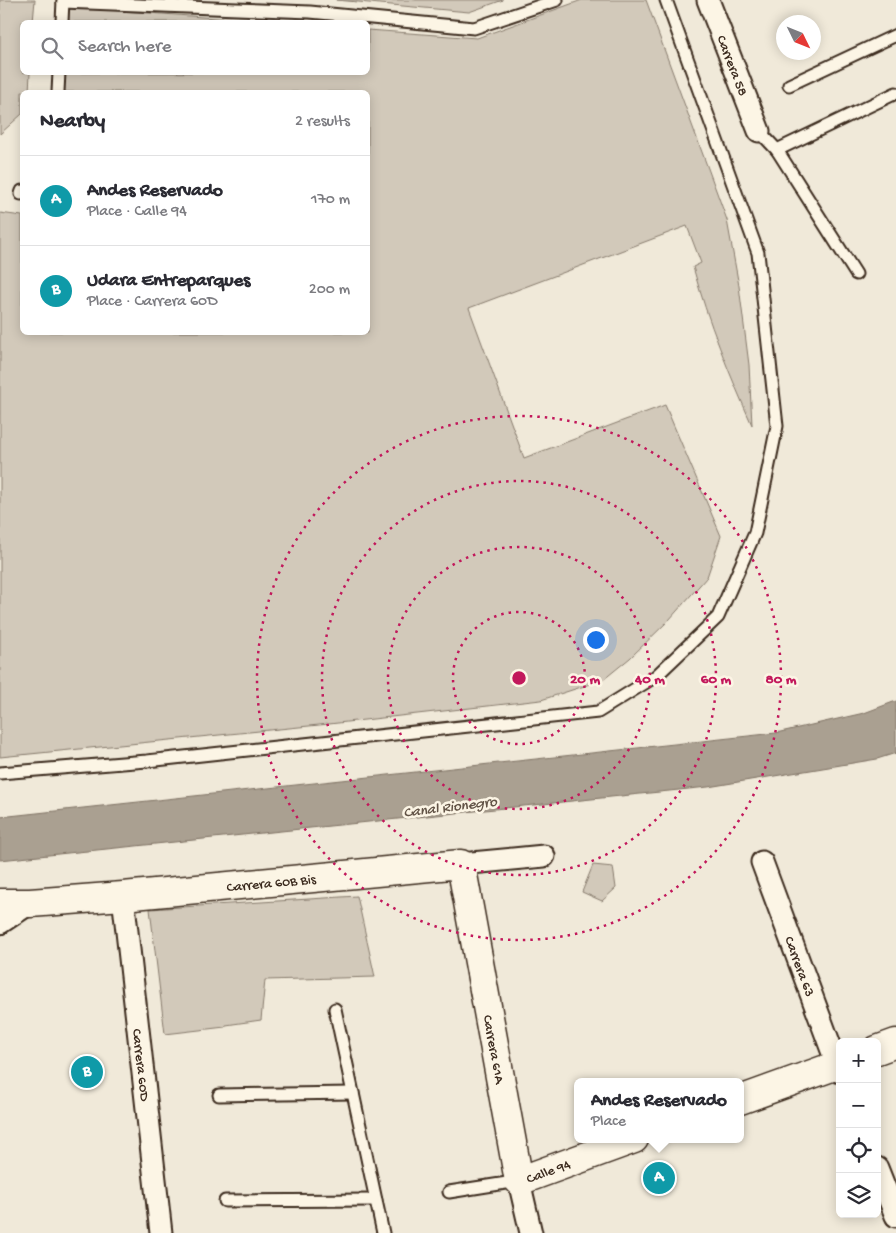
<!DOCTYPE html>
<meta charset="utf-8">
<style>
:root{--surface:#fff;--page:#f7f7f7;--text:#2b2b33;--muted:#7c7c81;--line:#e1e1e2;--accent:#c8321e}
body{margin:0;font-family:"Gochi Hand",sans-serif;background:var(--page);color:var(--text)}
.controls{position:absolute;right:15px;bottom:15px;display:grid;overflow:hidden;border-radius:8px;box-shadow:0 2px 12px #0003}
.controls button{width:45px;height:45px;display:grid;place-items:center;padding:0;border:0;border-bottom:1px solid var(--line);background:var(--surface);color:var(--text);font:25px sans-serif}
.compass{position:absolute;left:776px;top:15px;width:45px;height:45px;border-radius:50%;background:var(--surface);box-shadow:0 2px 12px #0003;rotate:133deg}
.you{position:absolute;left:595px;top:639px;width:18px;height:18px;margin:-12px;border:4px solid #fff;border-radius:50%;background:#1a73e8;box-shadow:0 0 0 8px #1a73e833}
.badge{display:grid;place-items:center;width:32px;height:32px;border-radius:50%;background:var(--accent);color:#fff;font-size:16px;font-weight:700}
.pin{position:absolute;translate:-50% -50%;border:2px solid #fff;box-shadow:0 1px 5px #0006}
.popup{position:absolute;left:574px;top:1078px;width:170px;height:65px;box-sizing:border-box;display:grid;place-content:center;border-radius:8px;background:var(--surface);filter:drop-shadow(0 1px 4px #0005);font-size:16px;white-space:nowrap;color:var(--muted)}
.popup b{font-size:19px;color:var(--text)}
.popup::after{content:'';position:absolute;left:50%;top:100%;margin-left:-10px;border:10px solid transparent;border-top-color:var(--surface)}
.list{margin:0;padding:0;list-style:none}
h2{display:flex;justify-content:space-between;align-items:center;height:65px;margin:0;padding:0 20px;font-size:21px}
h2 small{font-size:16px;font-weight:400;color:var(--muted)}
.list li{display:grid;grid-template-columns:32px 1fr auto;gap:15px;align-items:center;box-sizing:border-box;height:90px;padding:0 20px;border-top:1px solid var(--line)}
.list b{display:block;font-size:19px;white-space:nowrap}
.list p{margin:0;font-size:16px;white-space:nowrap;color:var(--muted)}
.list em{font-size:16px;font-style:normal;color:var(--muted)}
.icon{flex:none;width:28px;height:28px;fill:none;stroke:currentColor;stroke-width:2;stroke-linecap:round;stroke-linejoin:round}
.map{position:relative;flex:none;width:896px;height:1233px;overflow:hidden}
.search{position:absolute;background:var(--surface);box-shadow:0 2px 12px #0003;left:20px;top:20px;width:350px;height:55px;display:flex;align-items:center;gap:12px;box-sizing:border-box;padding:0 18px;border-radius:8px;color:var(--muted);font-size:19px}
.panel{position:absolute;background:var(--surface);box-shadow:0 2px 12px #0003;left:20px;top:90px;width:350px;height:245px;border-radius:8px}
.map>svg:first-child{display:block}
</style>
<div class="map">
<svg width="896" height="1233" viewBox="0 0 896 1233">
<rect width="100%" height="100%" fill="#f0e9d9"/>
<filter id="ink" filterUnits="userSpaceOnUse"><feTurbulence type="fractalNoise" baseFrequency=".02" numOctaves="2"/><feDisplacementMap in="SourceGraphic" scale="10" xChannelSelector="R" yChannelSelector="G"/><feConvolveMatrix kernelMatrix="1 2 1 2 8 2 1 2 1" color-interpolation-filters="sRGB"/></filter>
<g filter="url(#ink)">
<!-- green -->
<g fill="#d2c9ba" stroke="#867a6c">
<path d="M0 0H35L33 22H22V72L30 73 29 92H22V114L0 134Z"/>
<path d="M336 0H503L469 12Z"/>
<path d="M582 0H646L727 220 739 286 749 365 752 425C729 373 708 322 693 267L701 263 687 226 469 308 524 458 665 405 721 536 707 577 669 620 630 658 603 680 541 700 329 724 0 757V213L22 216V332H368V92H64L65 73 368 72V30L477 38Z"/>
<path d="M68 7 270 22H68Z"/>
<path d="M593 865 613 867 616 888 602 901 582 892Z"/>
<path d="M357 896 375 977 265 980 261 1020 226 1025 225 1027 165 1034 150 909Z"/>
</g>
<!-- water -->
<path fill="#aaa091" stroke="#7e7163" d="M896 701V753L877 759 708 787 0 860V817L776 733 864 713Z"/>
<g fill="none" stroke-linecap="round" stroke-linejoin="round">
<defs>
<g id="service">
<path d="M63 2 310 12 474 28 557 0"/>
<path d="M62 22 63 0"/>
<path d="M789 85 896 35"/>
<path d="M58 92 59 72"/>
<path d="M759 131 777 150 856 274"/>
<path d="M777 150 896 93"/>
<path d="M21 194 22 191"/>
<path d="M0 773 147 761 598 712 656 676 718 617 755 533 777 426 758 253 666 0"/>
<path d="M335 1009 383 1233"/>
<path d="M219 1095 353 1093"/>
<path d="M449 1192 519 1181"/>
<path d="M225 1201 376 1200"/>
</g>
<g id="minor">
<path id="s1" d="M708 0 759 131"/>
<path id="s2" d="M762 862 840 1072"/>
<path d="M461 864 544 856"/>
<path id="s3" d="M123 896 161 1233"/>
<path d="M0 923 30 903"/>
<path d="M877 1168 896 1216"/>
<path d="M519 1181 531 1233"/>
</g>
<g id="tertiary">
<path id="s4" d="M0 903H30L123 896 461 864 519 1181 634 1139"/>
<path d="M877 1050 896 1043"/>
<path d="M740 1100 840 1064"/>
</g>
</defs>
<!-- service casing -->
<use href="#service" stroke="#3b2a1e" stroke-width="15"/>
<!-- minor casing -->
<use href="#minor" stroke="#3b2a1e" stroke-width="25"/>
<!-- tertiary casing -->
<use href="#tertiary" stroke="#3b2a1e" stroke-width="31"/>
<!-- service -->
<use href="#service" stroke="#fcf5e5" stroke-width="11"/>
<!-- minor -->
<use href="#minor" stroke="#fcf5e5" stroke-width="21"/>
<!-- tertiary -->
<use href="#tertiary" stroke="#fcf5e5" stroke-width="28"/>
</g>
</g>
<!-- distance rings -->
<g fill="none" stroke="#c2185b" stroke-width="2.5" stroke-dasharray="2.5 5">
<circle cx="519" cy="678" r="66"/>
<circle cx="519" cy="678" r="131"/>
<circle cx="519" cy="678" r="197"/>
<circle cx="519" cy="678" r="262"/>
</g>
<g text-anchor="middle" stroke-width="5" stroke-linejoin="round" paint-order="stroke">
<!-- street labels -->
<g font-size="14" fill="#3b2a1e" stroke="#fcf5e5">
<text dy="5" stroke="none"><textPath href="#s1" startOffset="70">Carrera 58</textPath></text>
<text dy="5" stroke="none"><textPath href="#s4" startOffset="272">Carrera 60B Bis</textPath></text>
<text dy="5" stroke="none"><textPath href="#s2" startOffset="111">Carrera 63</textPath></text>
<text dy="5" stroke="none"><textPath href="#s4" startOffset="651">Carrera 61A</textPath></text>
<text dy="5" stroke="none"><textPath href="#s3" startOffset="170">Carrera 60D</textPath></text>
<text dy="5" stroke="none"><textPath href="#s4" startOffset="816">Calle 94</textPath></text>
</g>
<!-- water labels -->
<g font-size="15" font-style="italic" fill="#625346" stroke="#fcf5e5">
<text transform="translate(450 806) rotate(-7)" y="5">Canal Rionegro</text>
</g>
</g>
<circle cx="519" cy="678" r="8" fill="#c2185b" stroke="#fcf5e5" stroke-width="2.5"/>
<g font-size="15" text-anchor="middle" font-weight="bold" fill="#c2185b" stroke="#fcf5e5" stroke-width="5" stroke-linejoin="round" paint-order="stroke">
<text x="585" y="683">20 m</text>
<text x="650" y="683">40 m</text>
<text x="716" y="683">60 m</text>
<text x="781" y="683">80 m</text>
</g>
</svg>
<div class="controls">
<button>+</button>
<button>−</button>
<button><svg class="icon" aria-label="locate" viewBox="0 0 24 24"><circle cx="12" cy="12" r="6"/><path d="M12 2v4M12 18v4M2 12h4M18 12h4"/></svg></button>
<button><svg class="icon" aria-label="layers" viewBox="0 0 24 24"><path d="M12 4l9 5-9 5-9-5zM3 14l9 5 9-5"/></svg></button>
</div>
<svg class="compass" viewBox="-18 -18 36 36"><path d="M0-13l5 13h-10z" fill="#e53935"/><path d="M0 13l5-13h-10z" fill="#7c7c81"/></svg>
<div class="you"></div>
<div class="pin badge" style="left:659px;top:1178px;background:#0f9aa8">A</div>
<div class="popup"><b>Andes Reservado</b>Place</div>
<div class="pin badge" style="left:87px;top:1072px;background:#0f9aa8">B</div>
<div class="search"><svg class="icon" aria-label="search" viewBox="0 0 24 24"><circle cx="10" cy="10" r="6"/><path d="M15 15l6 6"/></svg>Search here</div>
<section class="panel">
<h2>Nearby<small>2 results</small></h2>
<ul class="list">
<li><span class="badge" style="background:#0f9aa8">A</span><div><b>Andes Reservado</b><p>Place · Calle 94</p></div><em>170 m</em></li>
<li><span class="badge" style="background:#0f9aa8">B</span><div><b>Udara Entreparques</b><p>Place · Carrera 60D</p></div><em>200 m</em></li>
</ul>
</section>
</div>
